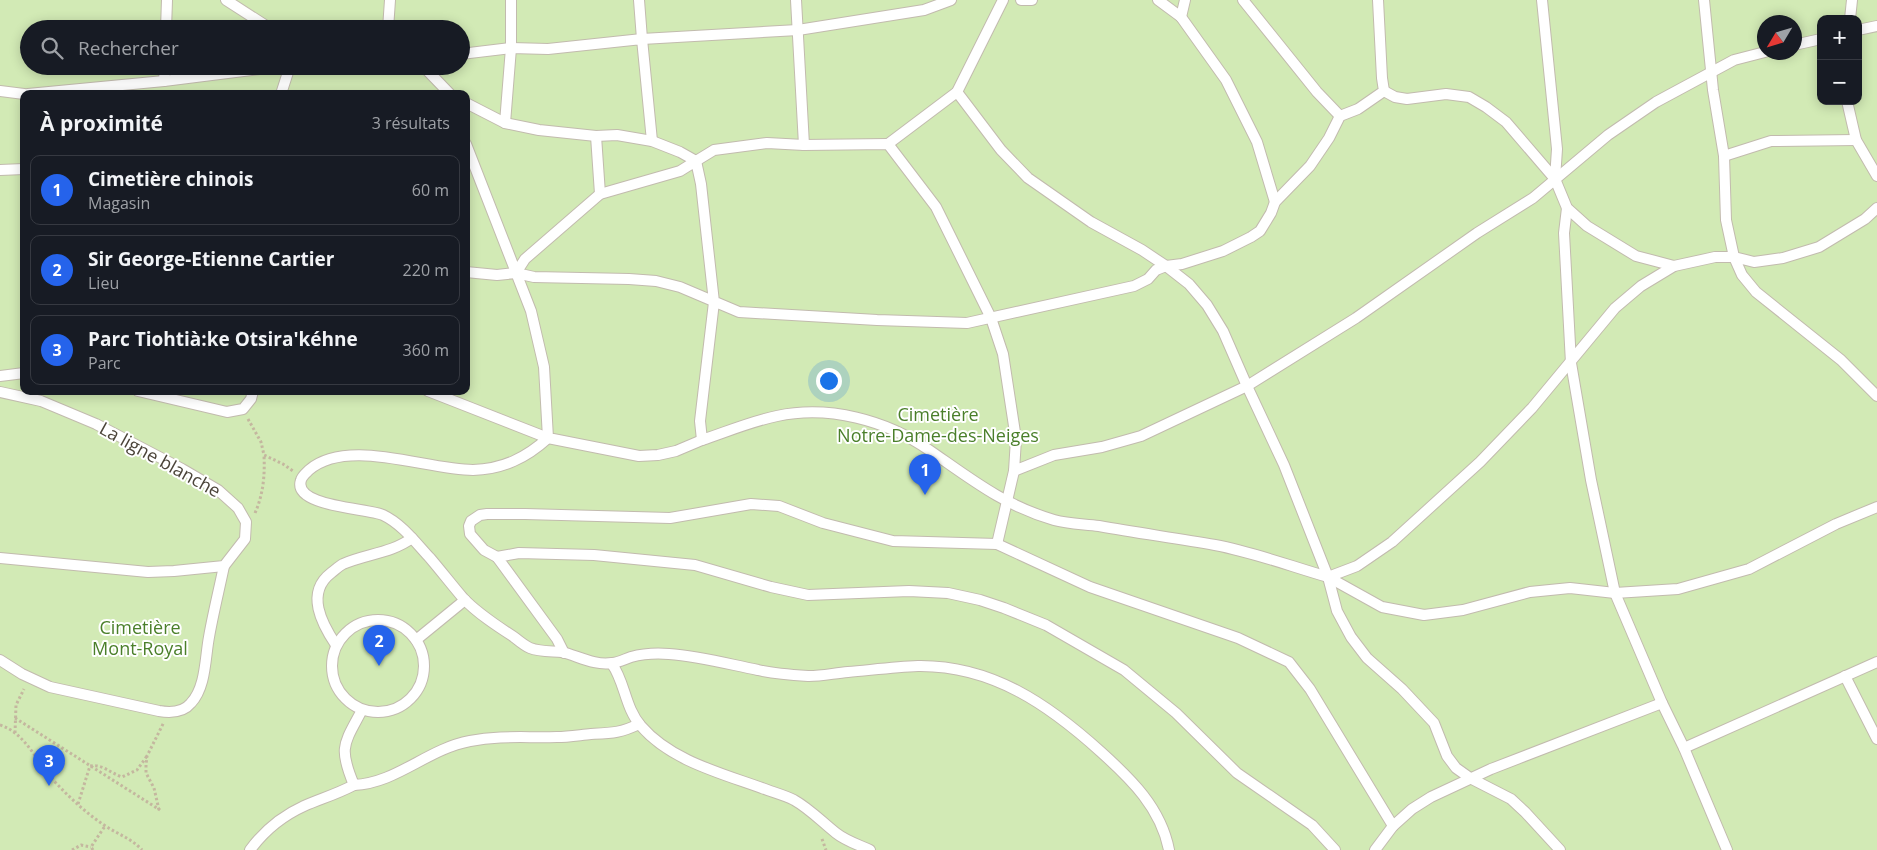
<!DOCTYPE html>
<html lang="fr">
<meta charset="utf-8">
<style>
:root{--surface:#171b24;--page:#20242c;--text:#f1f3f6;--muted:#9ea1a6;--line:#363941;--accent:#2563eb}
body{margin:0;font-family:"Open Sans",sans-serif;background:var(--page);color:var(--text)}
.controls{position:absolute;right:15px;top:15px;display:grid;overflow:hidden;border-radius:10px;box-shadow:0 2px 12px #0003}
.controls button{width:45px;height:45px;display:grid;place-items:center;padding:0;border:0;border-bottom:1px solid var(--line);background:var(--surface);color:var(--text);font:25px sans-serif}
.compass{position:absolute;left:1757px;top:15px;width:45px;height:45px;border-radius:50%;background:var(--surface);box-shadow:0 2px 12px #0003;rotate:232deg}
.you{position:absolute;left:828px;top:380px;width:18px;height:18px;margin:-12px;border:4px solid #fff;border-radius:50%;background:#1a73e8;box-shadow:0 0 0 8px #1a73e833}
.badge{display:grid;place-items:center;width:32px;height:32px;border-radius:50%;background:var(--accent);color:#fff;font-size:16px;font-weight:700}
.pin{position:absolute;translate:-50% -41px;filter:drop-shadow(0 1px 2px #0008)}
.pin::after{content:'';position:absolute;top:26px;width:18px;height:15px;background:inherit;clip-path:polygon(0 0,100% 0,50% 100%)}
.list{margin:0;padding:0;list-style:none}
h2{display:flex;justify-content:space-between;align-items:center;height:65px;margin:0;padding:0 20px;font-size:21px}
h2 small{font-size:16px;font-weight:400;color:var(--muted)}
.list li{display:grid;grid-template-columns:32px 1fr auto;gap:15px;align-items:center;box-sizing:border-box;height:70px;margin:0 10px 10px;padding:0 10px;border:1px solid var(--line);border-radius:10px}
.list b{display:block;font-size:19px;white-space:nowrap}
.list p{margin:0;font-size:16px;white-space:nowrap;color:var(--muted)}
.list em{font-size:16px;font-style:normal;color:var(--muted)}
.icon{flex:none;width:28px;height:28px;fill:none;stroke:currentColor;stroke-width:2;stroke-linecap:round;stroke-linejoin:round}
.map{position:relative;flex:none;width:1877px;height:850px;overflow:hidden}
.search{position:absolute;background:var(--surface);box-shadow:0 2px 12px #0003;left:20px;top:20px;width:450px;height:55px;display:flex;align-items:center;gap:12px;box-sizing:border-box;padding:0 18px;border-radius:28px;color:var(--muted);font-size:19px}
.panel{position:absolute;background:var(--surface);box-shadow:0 2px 12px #0003;left:20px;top:90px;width:450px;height:305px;border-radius:10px}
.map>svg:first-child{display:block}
</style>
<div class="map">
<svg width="1877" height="850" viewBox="0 0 1877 850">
<rect width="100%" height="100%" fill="#f6f3ec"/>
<!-- green -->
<path fill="#d2eab5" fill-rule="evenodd" d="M0 0H1877V850H0ZM1821 19H1858V101H1821ZM1764 22H1794V52H1764ZM29 29H461V66H29ZM24 94H466V391H24Z"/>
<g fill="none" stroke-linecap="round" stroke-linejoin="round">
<defs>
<g id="lane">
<path d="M226 0 271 29"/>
<path d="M639 0 642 39 798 30 924 10 951 0"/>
<path d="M796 0 804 145"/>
<path d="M1021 0H1032"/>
<path d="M1158 0 1181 17 1226 80 1257 142 1275 202"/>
<path d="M1243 0 1317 92 1340 116"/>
<path d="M1542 0 1557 149 1555 179"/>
<path d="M1704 0 1713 90 1724 156 1726 220 1734 257 1754 262 1783 258 1819 247 1865 219 1877 208"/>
<path d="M1181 17 1185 0"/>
<path d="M1850 19 1852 0"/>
<path d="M166 29 167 0"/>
<path d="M388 29 390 0"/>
<path d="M1858 30 1877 26"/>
<path d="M1794 45 1821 39"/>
<path d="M461 54 511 48 548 49 642 39 652 141"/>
<path d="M423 66 450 94"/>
<path d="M164 81 165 66"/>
<path d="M0 91 24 94"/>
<path d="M1384 91 1395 97 1407 99 1446 94 1469 97 1486 107 1506 122 1555 179 1567 208 1587 226 1636 256 1674 266"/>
<path d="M957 92 1001 150 1028 178 1091 222 1142 250 1166 266 1189 284 1207 305 1223 331 1247 386 1284 465 1328 577 1337 611 1351 637 1367 658 1402 689 1434 723 1447 756 1456 768 1470 778 1511 799 1525 812 1560 850"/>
<path d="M28 94 164 81 284 66"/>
<path d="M281 94 290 66"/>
<path d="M1847 101 1856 140 1877 176"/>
<path d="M466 103 505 123 539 130 596 136 617 135 652 141 680 152 696 161 714 150 767 143 804 145 888 144 936 207 991 318 1003 354 1016 439 1014 471 1054 455 1102 447 1141 436 1247 386 1356 318 1477 233 1533 198 1608 135 1656 102 1734 60 1765 52"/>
<path d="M505 123 511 48V0"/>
<path d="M596 136 600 194"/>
<path d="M466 144 531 311 544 367 548 438 639 456 658 455 676 451 702 440"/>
<path d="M888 144 957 92 1003 0"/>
<path d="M1724 156 1771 141 1856 140"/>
<path d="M0 170 24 169"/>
<path d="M1567 208 1564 233 1571 363 1591 480 1615 593 1662 703 1684 748 1727 850"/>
<path d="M466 272 497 275 516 273"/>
<path d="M0 376 24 373"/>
<path d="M138 391 227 412 243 409 251 399 253 391"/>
<path d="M428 391 548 438C526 458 503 469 473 470 426 470 348 437 309 470 306 473 302 476 301 480 292 507 368 508 383 515 402 524 416 543 430 558 441 571 452 585 463 598 477 613 497 626 514 637 519 641 525 646 530 648 540 652 552 651 562 652 578 656 595 666 612 663 618 663 625 659 631 657 642 654 657 653 669 654 699 656 728 664 758 670 774 674 792 675 809 676 822 676 835 673 848 672 871 670 895 667 918 666 992 665 1049 705 1101 752 1131 779 1161 808 1169 850"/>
<path d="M0 392 41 401 96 424 182 469 218 490 238 508 246 522 245 539 224 566 174 571 148 572 0 558"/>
<path d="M1877 396 1841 360 1756 292 1742 275 1734 257H1715L1674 266 1641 286 1615 308 1532 408 1480 462 1392 542 1357 566 1328 577 1382 607 1424 615 1463 610 1530 592 1570 588 1615 593 1678 589 1749 569 1836 524 1877 507"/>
<path d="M997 544 1014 471"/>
<path d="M497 557 484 550 470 534 469 526 471 521 480 515 487 514H525L670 518 751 504 779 506 823 523 893 541 997 544 1090 587 1238 638 1289 662 1310 689 1393 826"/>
<path d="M1328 577C1290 566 1253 552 1215 545 1176 538 1137 533 1099 526 1084 524 1068 524 1054 520 1003 505 971 479 929 450 886 420 829 405 777 416 752 421 726 432 702 440L700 421 714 302 701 184 696 161 680 171 600 194 525 259 516 273 534 277 629 279 656 281 680 287 739 312 877 320 967 323 1134 286 1148 279 1156 270 1166 266 1182 264 1223 251 1251 237 1260 231 1271 213 1275 202 1310 166 1329 138 1340 116 1358 109 1384 91 1382 78 1378 0"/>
<circle cx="378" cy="666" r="46"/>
<path d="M416 640 465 600"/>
<path d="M336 645C322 624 305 593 331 573 335 570 339 566 343 564 366 554 392 553 412 538"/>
<path d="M564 653 557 639 497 557 519 553 594 555 695 565 771 587 808 595 909 591 948 593 980 600 1004 608 1046 625 1124 670 1176 713 1237 773 1312 825 1335 850"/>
<path d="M0 660 22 674 50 687 159 711C171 713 183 713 191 703 206 687 205 658 209 637 213 614 219 590 224 566"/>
<path d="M612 664C625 682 625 708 641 726 670 760 720 773 762 788 772 792 784 795 794 800 810 809 822 822 836 833 846 841 859 845 870 850"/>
<path d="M1845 676 1877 739"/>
<path d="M362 710C344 744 338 747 354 785 397 783 427 749 470 741 500 735 527 738 557 737 568 737 580 735 591 734 611 733 621 733 639 724"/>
<path d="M1684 748 1877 662"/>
<path d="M250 850C264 831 282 816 304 806 320 799 337 794 354 785"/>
<path d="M1375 850 1393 826 1412 809 1431 797 1491 769 1662 703"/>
</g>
</defs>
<!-- lane casing -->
<use href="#lane" stroke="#c2bbae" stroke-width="12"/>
<!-- path -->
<g stroke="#c4b79f" stroke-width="3" stroke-dasharray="2.5 2.5" stroke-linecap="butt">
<path d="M248 419 261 442 264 455 283 464 293 471"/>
<path d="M255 513C263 495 265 476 264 456"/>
<path d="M15 718 160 810"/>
<path d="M0 725C26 733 37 763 55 782 70 798 86 813 104 825 117 834 131 838 142 850"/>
<path d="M15 733 16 705 24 689"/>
<path d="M78 804 90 766C103 764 110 773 122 777L137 770 147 756"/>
<path d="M159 810 154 788 146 773V765L147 756 164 722"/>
<path d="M822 839 826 850"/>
<path d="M72 850 81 845 91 847"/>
<path d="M93 850 91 847 105 826"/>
</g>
<!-- lane -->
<use href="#lane" stroke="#fff" stroke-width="10"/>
</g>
<g text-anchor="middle" stroke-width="4" stroke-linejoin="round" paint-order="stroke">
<!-- park labels -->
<g font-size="18" fill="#4a7f2a" stroke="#fff">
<text x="938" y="421">Cimetière<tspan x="938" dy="21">Notre-Dame-des-Neiges</tspan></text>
<text x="140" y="634">Cimetière<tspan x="140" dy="21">Mont-Royal</tspan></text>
</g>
<!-- street labels -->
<g font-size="18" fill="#4b4439" stroke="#fff">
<text transform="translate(160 460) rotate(29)" y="6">La ligne blanche</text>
</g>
</g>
</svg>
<div class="controls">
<button>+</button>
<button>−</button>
</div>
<svg class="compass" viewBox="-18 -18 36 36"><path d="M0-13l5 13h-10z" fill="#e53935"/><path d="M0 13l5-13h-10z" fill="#9ea1a6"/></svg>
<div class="you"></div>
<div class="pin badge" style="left:925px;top:495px">1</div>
<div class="pin badge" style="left:379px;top:666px">2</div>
<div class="pin badge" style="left:49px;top:786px">3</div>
<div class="search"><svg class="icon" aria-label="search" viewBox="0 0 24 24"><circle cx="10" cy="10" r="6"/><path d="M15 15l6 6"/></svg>Rechercher</div>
<section class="panel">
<h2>À proximité<small>3 résultats</small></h2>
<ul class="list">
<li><span class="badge">1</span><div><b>Cimetière chinois</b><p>Magasin</p></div><em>60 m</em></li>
<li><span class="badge">2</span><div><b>Sir George-Etienne Cartier</b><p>Lieu</p></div><em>220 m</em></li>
<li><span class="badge">3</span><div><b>Parc Tiohtià:ke Otsira'kéhne</b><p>Parc</p></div><em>360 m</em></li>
</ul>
</section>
</div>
